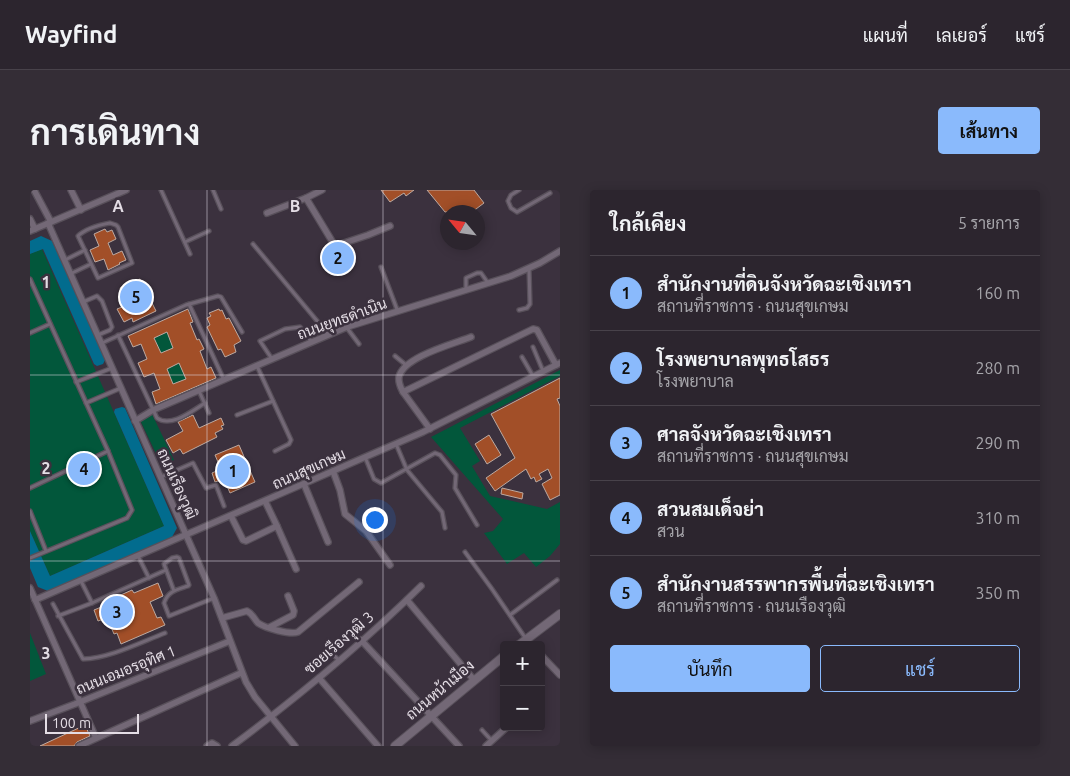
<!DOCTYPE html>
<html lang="th">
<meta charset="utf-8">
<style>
:root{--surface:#2c252e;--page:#342d36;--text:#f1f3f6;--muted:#a6a5aa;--line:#48424a;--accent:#8abafc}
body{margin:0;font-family:Ubuntu,Sarabun,sans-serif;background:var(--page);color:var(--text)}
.controls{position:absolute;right:15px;bottom:15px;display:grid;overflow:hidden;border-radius:5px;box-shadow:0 2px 12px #0003}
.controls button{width:45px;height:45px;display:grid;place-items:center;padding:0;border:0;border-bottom:1px solid var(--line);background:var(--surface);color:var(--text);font:25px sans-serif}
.compass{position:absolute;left:410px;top:15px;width:45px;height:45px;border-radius:50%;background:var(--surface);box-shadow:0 2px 12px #0003;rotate:299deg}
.scale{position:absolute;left:15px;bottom:12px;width:94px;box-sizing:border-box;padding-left:5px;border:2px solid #e4dde5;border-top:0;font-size:14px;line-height:18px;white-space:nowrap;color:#e4dde5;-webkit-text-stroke:4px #3b313e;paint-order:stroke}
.you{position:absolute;left:344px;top:329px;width:18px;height:18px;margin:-12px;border:4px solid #fff;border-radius:50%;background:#1a73e8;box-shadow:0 0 0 8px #1a73e833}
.badge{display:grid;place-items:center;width:32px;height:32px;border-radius:50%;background:var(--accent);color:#111;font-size:16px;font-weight:700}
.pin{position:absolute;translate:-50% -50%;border:2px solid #fff;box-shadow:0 1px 5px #0006}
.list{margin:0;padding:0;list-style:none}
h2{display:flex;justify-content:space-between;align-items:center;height:65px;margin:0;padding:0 20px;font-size:21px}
h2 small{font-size:16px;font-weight:400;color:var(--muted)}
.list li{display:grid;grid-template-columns:32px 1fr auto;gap:15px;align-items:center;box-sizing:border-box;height:75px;padding:0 20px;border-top:1px solid var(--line)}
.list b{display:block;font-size:19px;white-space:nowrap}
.list p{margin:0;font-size:16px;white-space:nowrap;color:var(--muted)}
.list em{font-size:16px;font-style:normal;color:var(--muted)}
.actions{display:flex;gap:10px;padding:15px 20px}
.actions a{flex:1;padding:11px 0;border:1px solid var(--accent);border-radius:5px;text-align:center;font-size:18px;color:var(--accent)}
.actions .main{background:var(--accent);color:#111}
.map{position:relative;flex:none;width:530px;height:556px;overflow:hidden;border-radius:5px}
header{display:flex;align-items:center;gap:30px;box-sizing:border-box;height:70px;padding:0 25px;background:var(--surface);border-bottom:1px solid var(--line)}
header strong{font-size:24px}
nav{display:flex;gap:28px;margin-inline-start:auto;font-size:18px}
.intro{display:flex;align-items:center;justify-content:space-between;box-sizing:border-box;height:120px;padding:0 30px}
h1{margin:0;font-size:35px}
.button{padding:12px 22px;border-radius:5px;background:var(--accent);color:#111;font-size:18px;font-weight:700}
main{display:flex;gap:30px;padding:0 30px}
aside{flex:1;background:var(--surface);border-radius:5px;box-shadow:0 2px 12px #0003}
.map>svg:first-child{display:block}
</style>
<header>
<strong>Wayfind</strong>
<nav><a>แผนที่</a><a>เลเยอร์</a><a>แชร์</a></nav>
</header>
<div class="intro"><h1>การเดินทาง</h1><a class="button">เส้นทาง</a></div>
<main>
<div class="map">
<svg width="530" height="556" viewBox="0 0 530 556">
<rect width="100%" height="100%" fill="#3b313e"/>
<!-- green -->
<g fill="#02573b">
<path d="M12 59 134 336 20 386 0 341V64Z"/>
<path d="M137 142 143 158 131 163 124 148Z"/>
<path d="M149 173 156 189 143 194 137 179Z"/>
<path d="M530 180V186L430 238 450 271 442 276 460 306 517 319 530 312V354L520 366 506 377 494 363 477 374 454 343 463 341 473 329 401 247Z"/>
<path d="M122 224 144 270 132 276 110 230Z"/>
<path d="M0 443 16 484 0 491Z"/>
</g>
<!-- water -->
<g fill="#026c8e">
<path d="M11 46 22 51 75 170 73 174 67 176 64 174 13 59 0 64V51Z"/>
<path d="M92 217 95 218 147 338 142 347 18 401 8 397 0 378V341L20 386 134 336 84 222 85 219Z"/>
</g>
<!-- building -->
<g fill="#a24f28" stroke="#bdaaa1" fill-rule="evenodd">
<path d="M351 0H384L376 6 374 3 360 12Z"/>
<path d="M397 0H444L454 13 442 22H438L436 20 432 22H415Z"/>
<path d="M75 39 77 42 82 40 86 49 78 53 83 65 92 61 96 70 89 73 90 74 78 80 74 69 65 72 60 60 69 56 64 44Z"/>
<path d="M110 89 126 121 103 132 102 128 94 132 87 119 97 115 90 98Z"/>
<path d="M158 119 163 132 160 133 167 150 169 149 174 159 170 161 177 179 181 177 186 188 126 214 122 202 130 199 124 183 114 187 108 173 117 169 111 154 103 157 98 146ZM137 142 143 158 131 163 124 148ZM149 173 156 189 143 194 137 179Z"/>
<path d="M189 119 190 121 192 120 196 129 199 128 211 151 204 155 206 162 195 167 191 159 188 160 177 137 180 135 177 128 181 126 179 123Z"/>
<path d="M530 188V208L527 209 530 216V305L520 310 512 294 522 288 518 279 509 284 512 289 506 292 504 287 501 289 496 279 465 301 456 288 485 268 461 224Z"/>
<path d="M163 225 169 238 191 228 194 235 191 236 193 239 185 243 187 247 153 264 150 259 143 263 136 250 153 241 148 232Z"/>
<path d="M459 245 471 265 457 274 445 254Z"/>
<path d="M209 255 225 292 200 303 194 289 185 292 182 283 191 279 185 265Z"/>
<path d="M472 298 493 303 492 309 471 304Z"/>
<path d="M128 393 133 406 120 412 127 428 131 427 135 435 91 454 87 443 84 444 77 428 68 431 64 420 86 411 84 408 102 400 104 403Z"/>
<path d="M55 535 60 546 47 552 44 556H10Z"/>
</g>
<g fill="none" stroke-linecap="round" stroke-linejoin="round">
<defs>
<g id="service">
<path d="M131 0 160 64"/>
<path d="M183 0 191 19"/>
<path d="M489 0 481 5 478 11 481 18 487 22 520 3"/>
<path d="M80 33 86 35 88 37 102 73 68 88 48 46C56 38 69 35 80 33Z"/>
<path d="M155 52 179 41"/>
<path d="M223 54 298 144"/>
<path d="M35 70 55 60"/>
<path d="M351 77 368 122"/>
<path d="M40 84 61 74"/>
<path d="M0 89 78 261 102 320 97 328 0 368"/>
<path d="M436 100V88L447 83H451L458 93"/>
<path d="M53 112 67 106 72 111 82 137 80 140 68 145"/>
<path d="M159 114 194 190"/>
<path d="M489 120 497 118 500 114 499 79"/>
<path d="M298 132 305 142"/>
<path d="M317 138 329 154"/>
<path d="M0 143 20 134"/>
<path d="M88 145 127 228C141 238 162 221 175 213"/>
<path d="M72 153 156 115 188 106 191 107 212 142"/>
<path d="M503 157 513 181"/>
<path d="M365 166 376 175"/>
<path d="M492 167 503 186"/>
<path d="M242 169 230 151 255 139 270 137 281 151"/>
<path d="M227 176 261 250 259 254 245 261"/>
<path d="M46 192 82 178"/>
<path d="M169 201 179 223"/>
<path d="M56 213 91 198"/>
<path d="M207 225 243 211"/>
<path d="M366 254 377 280 412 322 415 338"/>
<path d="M335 267 344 289 351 293 405 263 410 265 426 285 425 298 447 335"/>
<path d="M131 287 163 273 176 298 186 295 194 316"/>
<path d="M0 298 78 261"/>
<path d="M0 321 16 361"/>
<path d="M435 362 462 399 496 449"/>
<path d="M108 366 119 388"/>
<path d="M51 391 62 413"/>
<path d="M144 401 134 374 142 368 147 367 149 368 159 395 158 396C146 400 138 401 134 413L139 426 184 408"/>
<path d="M23 414 53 469C80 468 109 453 135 443"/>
<path d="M480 425 527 390"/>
<path d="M28 426 62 413 136 380"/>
<path d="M290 471 302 464 309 470"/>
<path d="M452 540 462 551"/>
</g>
<g id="minor">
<path d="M4 0 21 32"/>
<path d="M41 0 51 20"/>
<path d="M292 0 276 8 305 56 338 45 360 36"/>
<path d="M237 23 276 8"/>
<path d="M0 29 5 39"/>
<path d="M18 33 184 408 216 492 225 507 265 556"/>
<path d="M0 41 96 0"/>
<path d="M441 147C423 154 373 167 369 187 368 193 371 198 373 202L503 139 507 140 526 175"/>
<path d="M373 202 400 239"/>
<path d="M105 231 123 220 317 137 481 86 510 73 530 61"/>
<path d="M303 281 310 300 315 324 336 341 360 375"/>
<path d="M274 294 298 352"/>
<path d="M201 326 213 350 216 351 247 336 235 311"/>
<path d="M247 336 266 379"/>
<path d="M0 398 66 548"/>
<path d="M5 410 393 242 530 173"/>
<path d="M377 410 444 490"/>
<path d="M192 428 217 421C223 424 224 429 228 433 235 438 260 445 268 442L329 392"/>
<path d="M240 437 263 425 264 421 258 406"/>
<path d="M331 450 429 556"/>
<path d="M511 465 530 485"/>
<path d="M289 488 348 556"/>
<path d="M0 531 45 514 200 451"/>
<path d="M49 556 211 483"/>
<path d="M177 556 182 553 187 556"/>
<path d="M202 556C268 507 332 454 391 396"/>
<path d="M456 556 477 537"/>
</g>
<g id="tertiary">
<path d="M489 455 530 424"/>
<path d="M365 556 474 466"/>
</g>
</defs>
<!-- service casing -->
<use href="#service" stroke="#58505a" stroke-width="5.5"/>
<!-- minor casing -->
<use href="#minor" stroke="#58505a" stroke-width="8"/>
<!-- tertiary casing -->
<use href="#tertiary" stroke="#58505a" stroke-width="10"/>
<!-- service -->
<use href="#service" stroke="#736876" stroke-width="3"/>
<!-- minor -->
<use href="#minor" stroke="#736876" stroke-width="5.5"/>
<!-- tertiary -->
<use href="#tertiary" stroke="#736876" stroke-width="8"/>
</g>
<!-- grid -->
<path fill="none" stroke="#e4dde5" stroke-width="1" stroke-opacity="0.55" d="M177 0V556M353 0V556M0 185H530M0 371H530"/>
<g text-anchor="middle" stroke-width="5" stroke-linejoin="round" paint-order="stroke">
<!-- street labels -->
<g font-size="15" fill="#e4dde5" stroke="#3b313e">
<text transform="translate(312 129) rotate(-20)" y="5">ถนนยุทธดำเนิน</text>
<text transform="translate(279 279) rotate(-24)" y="5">ถนนสุขเกษม</text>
<text transform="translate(147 294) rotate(66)" y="5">ถนนเรืองวุฒิ</text>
<text transform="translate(309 453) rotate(-41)" y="5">ซอยเรืองวุฒิ 3</text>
<text transform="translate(96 480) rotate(-22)" y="5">ถนนเอมอรอุทิศ 1</text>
<text transform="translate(410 500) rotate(-40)" y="5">ถนนหน้าเมือง</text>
</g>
</g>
<g font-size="16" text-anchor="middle" font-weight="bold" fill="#e4dde5" stroke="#3b313e" stroke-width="5" stroke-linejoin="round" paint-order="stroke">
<text x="88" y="22">A</text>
<text x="265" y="22">B</text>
<text x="16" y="98">1</text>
<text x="16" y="284">2</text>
<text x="16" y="469">3</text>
</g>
</svg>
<div class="controls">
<button>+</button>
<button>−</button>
</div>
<svg class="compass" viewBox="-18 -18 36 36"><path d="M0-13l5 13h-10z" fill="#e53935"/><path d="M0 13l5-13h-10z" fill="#a6a5aa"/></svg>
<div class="scale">100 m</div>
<div class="you"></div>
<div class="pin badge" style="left:203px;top:281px">1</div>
<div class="pin badge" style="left:308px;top:68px">2</div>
<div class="pin badge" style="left:87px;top:422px">3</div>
<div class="pin badge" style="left:54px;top:279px">4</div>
<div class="pin badge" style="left:106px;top:107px">5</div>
</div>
<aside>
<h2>ใกล้เคียง<small>5 รายการ</small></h2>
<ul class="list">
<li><span class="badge">1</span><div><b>สำนักงานที่ดินจังหวัดฉะเชิงเทรา</b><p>สถานที่ราชการ · ถนนสุขเกษม</p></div><em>160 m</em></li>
<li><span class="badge">2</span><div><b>โรงพยาบาลพุทธโสธร</b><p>โรงพยาบาล</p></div><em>280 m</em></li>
<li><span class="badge">3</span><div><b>ศาลจังหวัดฉะเชิงเทรา</b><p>สถานที่ราชการ · ถนนสุขเกษม</p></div><em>290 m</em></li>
<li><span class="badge">4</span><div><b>สวนสมเด็จย่า</b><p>สวน</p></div><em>310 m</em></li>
<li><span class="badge">5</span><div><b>สำนักงานสรรพากรพื้นที่ฉะเชิงเทรา</b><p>สถานที่ราชการ · ถนนเรืองวุฒิ</p></div><em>350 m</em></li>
</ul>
<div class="actions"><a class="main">บันทึก</a><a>แชร์</a></div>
</aside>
</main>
